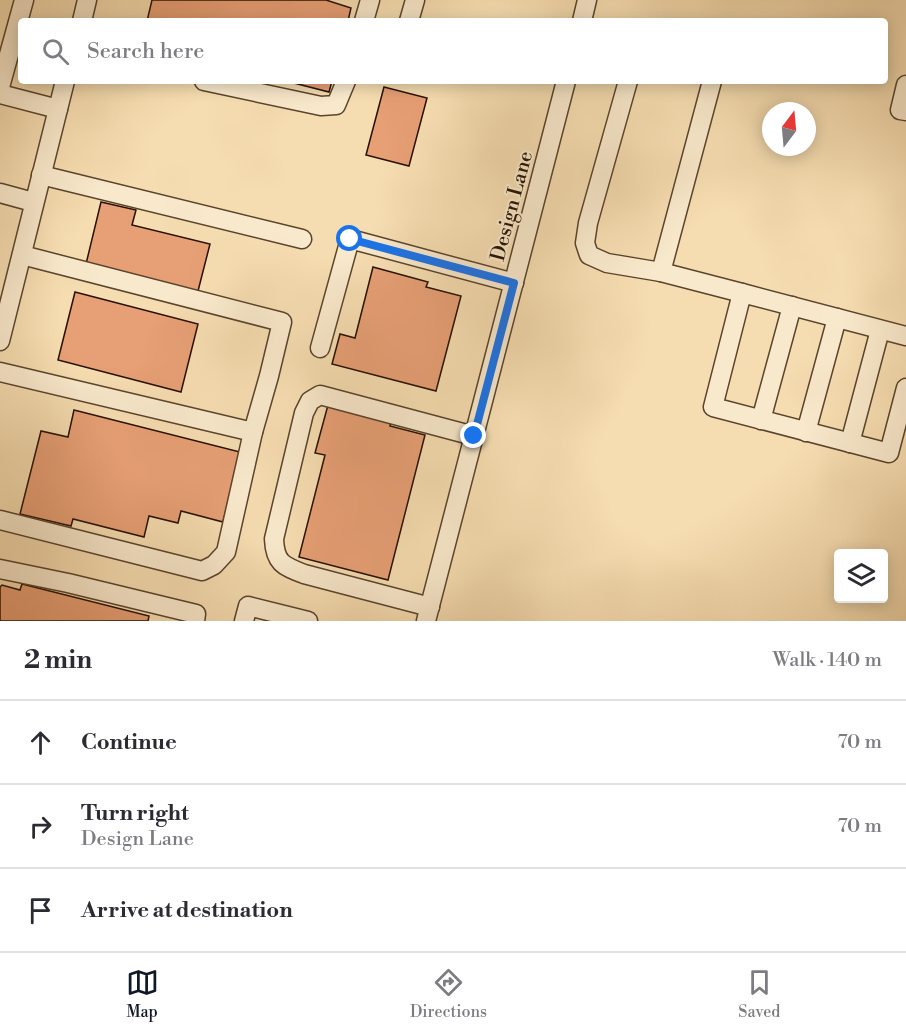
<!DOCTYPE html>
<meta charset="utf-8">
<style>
:root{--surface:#fff;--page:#f7f7f7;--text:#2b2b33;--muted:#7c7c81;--line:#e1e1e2;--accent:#111827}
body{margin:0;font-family:"Libre Bodoni",serif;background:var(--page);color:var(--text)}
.controls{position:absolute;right:18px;bottom:18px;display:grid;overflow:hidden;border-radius:6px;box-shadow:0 3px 15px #0003}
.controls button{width:54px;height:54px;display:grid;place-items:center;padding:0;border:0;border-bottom:2px solid var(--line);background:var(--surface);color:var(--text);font:30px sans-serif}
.compass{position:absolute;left:762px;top:102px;width:54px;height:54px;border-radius:50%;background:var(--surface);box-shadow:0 3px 15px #0003;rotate:16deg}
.stop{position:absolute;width:18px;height:18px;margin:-14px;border:4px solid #1a73e8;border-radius:50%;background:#fff}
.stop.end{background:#1a73e8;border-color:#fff;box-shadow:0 2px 6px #0008}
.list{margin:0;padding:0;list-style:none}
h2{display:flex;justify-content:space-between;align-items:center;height:78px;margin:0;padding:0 24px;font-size:26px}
h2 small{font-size:20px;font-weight:400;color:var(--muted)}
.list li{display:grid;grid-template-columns:39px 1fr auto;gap:18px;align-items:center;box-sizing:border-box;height:84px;padding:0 24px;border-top:2px solid var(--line)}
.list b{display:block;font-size:22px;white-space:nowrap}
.list p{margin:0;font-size:20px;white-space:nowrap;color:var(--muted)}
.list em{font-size:20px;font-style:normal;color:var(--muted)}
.icon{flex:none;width:33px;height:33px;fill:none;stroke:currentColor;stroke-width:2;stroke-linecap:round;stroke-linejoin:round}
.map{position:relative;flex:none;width:906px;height:621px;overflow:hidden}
.search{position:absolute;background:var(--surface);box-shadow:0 3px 15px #0003;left:18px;right:18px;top:18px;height:66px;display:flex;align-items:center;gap:15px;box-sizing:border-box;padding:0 21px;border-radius:6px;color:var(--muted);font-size:22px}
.sheet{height:330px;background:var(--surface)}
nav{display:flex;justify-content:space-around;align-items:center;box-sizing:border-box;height:84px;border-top:2px solid var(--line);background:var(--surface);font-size:16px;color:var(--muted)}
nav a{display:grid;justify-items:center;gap:3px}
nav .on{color:var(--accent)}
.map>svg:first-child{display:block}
</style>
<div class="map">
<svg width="906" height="621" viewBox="0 0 906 621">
<rect width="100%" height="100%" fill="#f6ddb1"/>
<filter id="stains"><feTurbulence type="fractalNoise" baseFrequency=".00333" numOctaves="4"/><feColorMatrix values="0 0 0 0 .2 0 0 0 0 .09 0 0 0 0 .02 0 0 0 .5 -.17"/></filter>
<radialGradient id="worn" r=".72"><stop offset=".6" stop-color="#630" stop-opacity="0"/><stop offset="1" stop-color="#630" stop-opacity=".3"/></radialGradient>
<!-- building -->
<g fill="#e79f75" stroke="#261100" stroke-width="1.5">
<path d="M152 0H326L351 8 348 21H147Z"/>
<path d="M286 81H332L329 92Z"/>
<path d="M384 87 427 98 409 166 366 155Z"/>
<path d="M101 202 136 210 132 225 210 244 198 291 86 264Z"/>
<path d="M373 267 428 282 426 287 461 296 436 391 332 364 340 334 355 338Z"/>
<path d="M75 292 198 324 181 392 58 360Z"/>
<path d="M328 405 391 421 390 426 425 435 388 580 299 557 325 455 315 453Z"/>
<path d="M74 410 240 452 223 522 181 511 178 523 149 516 144 537 73 519 71 526 20 514 41 431 68 437Z"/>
<path d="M22 584 149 616 148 621H0V587L2 585 20 590Z"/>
</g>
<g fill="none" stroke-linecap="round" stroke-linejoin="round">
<defs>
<g id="minor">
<path d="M82 21 87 0"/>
<path d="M364 21 370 0"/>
<path d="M409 21 415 0"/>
<path d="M582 21 587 0"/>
<path d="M204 81 321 106 336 105 346 81"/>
<path d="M628 81 588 223 585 243 589 255 607 263 661 272 742 293"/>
<path d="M906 85 900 110 906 111"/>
<path d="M0 87 24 0"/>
<path d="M0 94 58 109"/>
<path d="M41 175 302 239"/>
<path d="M0 193 33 202"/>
<path d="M661 272 712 81"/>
<path d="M906 336 742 293 713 407 889 453 906 388"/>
<path d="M0 341 65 81"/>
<path d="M320 348 350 239 514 283"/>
<path d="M0 372 253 432 269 376 282 322 22 255"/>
<path d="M761 420 792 306"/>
<path d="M806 432 837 318"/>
<path d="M850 443 880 330"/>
<path d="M0 520 202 571 214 565 226 552 253 432"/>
<path d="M0 569 68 583 196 614 195 621"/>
<path d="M430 607 304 574C283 566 275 563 274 539L304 413 310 401 320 395 474 436"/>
<path d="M244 621 248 606 308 621"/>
<path d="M426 621 566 81"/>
</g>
</defs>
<!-- minor casing -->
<use href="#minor" stroke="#5a442c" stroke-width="21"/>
<!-- minor -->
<use href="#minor" stroke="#f9e9cc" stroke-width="18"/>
</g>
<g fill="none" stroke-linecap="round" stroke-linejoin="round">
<!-- route -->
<path stroke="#1a73e8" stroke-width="8" d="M350 239 514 283 474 436"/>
</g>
<g text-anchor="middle" stroke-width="4.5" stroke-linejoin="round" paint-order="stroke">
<!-- street labels -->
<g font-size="20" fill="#261100" stroke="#f9e9cc">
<text transform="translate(511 206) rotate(-75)" y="7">Design Lane</text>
</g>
</g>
<rect width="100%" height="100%" filter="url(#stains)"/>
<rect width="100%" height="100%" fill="url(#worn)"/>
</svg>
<div class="controls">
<button><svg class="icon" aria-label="layers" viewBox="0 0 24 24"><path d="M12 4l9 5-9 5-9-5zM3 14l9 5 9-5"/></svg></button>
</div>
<svg class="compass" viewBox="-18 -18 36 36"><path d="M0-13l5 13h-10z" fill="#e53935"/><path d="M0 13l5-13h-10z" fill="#7c7c81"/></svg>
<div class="stop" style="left:350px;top:239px"></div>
<div class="stop end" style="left:474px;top:436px"></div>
<div class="search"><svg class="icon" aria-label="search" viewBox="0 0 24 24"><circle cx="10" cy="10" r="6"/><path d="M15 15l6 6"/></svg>Search here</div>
</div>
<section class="sheet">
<h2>2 min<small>Walk · 140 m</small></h2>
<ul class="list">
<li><svg class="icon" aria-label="ahead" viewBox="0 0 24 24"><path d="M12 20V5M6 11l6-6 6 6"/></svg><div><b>Continue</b></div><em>70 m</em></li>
<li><svg class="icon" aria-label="right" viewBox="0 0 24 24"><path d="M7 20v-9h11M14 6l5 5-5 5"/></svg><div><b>Turn right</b><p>Design Lane</p></div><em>70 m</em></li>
<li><svg class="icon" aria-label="arrive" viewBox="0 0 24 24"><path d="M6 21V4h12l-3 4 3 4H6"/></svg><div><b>Arrive at destination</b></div></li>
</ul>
</section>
<nav>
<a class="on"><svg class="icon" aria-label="map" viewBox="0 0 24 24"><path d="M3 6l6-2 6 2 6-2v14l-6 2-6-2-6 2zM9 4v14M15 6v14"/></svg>Map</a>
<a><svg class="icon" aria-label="directions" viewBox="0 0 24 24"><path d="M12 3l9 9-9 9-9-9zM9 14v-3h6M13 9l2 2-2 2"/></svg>Directions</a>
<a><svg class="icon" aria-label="saved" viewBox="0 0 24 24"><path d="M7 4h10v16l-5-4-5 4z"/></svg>Saved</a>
</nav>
